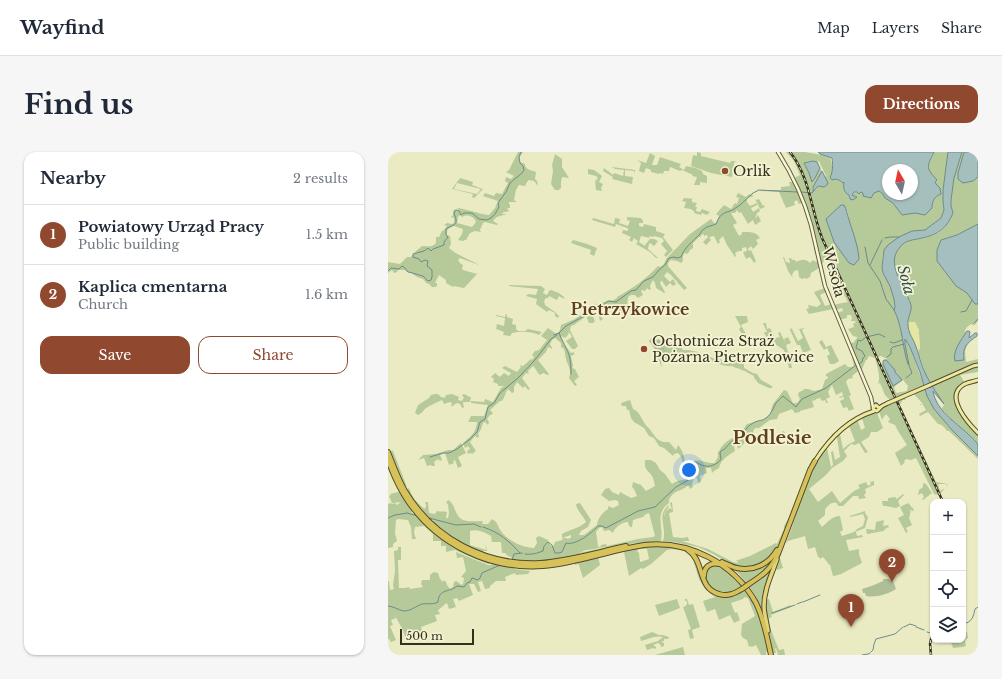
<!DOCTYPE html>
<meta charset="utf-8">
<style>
:root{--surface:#fff;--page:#f6f6f7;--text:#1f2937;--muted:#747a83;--line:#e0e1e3;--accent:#90492f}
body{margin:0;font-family:"Libre Baskerville",serif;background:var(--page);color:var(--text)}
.controls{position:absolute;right:12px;bottom:12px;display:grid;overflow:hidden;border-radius:8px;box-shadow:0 1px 3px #0004}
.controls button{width:36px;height:36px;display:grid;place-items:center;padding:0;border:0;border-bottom:1px solid var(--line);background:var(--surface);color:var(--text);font:20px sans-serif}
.compass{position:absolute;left:494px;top:12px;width:36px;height:36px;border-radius:50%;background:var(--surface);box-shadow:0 1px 3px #0004;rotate:351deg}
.scale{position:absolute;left:12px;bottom:10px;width:74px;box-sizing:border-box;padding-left:4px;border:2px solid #35301e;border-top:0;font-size:11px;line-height:14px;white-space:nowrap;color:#35301e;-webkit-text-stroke:3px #f3f3d3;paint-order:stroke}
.you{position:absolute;left:301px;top:318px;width:14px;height:14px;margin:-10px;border:3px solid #fff;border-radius:50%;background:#1a73e8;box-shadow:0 0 0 6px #1a73e833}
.badge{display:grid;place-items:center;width:26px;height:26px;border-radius:50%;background:var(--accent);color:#fff;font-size:13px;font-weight:700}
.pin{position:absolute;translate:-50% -33px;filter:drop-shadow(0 1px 2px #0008)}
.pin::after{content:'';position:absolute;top:21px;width:14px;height:12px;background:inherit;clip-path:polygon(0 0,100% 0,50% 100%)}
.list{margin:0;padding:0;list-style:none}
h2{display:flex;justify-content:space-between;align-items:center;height:52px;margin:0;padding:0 16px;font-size:17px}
h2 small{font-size:13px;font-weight:400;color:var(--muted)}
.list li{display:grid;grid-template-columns:26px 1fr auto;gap:12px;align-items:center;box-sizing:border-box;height:60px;padding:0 16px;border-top:1px solid var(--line)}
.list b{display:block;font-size:15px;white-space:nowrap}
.list p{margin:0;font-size:13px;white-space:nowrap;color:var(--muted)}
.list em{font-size:13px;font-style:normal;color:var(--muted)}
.actions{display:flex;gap:8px;padding:12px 16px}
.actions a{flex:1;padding:9px 0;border:1px solid var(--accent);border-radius:12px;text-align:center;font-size:14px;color:var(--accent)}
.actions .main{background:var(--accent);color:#fff}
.icon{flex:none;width:22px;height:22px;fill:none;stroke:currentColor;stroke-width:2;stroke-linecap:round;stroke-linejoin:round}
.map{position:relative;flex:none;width:590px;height:503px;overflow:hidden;border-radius:12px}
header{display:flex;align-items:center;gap:24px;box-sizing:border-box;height:56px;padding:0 20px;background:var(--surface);border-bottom:1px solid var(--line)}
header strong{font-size:19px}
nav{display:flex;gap:22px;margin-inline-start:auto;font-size:14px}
.intro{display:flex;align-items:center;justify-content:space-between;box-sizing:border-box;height:96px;padding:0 24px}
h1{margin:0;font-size:28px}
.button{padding:10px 18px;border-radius:12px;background:var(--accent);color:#fff;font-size:14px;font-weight:700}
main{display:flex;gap:24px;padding:0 24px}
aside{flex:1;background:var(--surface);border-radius:12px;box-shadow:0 1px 3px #0004}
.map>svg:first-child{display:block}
</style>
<header>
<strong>Wayfind</strong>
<nav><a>Map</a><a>Layers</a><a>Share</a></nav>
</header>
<div class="intro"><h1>Find us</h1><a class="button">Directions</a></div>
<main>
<aside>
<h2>Nearby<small>2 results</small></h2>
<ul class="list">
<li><span class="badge">1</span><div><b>Powiatowy Urząd Pracy</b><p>Public building</p></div><em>1.5 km</em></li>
<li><span class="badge">2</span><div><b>Kaplica cmentarna</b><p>Church</p></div><em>1.6 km</em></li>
</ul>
<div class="actions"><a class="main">Save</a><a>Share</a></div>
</aside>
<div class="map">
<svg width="590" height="503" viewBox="0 0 590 503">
<rect width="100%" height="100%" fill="#ebebc3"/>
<!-- green -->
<g fill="#b6c998" fill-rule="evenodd">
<path d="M130 0H135L131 6 132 10 137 12C137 18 144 18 148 20L147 27 149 29 150 34 146 29 141 28 139 30 137 34 131 33 128 38 126 48 129 50H121V52L122 53V56H119L121 59 114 61V62H119C113 64 108 64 105 69L110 72 109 73 97 70 95 71 92 78 93 80 87 79 82 81 78 88H76L75 89 70 88 74 82 75 77 66 74C62 76 58 77 59 82V83L62 84 63 92 61 96C70 104 81 107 91 113L72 106 70 108 72 111 75 113 74 117 75 118 89 122 76 136 66 134 65 135 58 131V128L51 123 47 131H49V133L48 135H44L41 132 38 131 35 127 29 125 23 121 19 120 17 118H10L9 120 6 121 4 118 0 121V110L12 112 19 105H23L27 100 34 94C40 94 43 96 48 91V85H51L54 79 56 78 59 74 56 73 59 71 64 72 66 71V66L63 65 65 63V59L67 57 70 60V56L67 57 69 56C80 57 90 62 101 63L107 56 110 49 95 44 97 41 106 44 108 41 114 42 120 31 117 29 118 25 123 27 126 24 118 20 121 18ZM72 63 74 65C79 62 86 64 88 70L84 75 69 71 70 65Z"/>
<path d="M309 0 313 1V4L342 11 343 9H348L346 11V14L344 25 323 21 309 16 303 14 305 3 309 4Z"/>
<path d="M398 0H417L434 3 442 6C445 13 445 20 442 26L451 28 454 31 456 30C455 36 456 39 461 43V46L465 48 469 45H468L463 43C470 38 476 41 484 44L486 41 491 39 494 41 497 46 505 51 514 63 527 61 537 63 546 46 550 43V34L548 32 547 29 548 27C546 25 543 22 541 20 538 13 544 6 546 0H560L555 38V49L556 58 553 66 537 78 524 79 495 102C494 108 493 116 495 122 496 124 498 125 499 127 504 136 509 148 506 158 514 172 515 190 518 205L520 209 517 192V187L522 195 535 231 536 234 529 237 530 239 536 236C547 264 569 283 590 304V307L563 281 561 279H559C557 276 554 272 550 272L540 260 532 264 531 262 538 258 535 253H532V252L534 253 535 252 523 239 502 248 497 243 492 231 490 232C493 225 489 214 487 206L481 204 479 208H478L474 217H473L462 192 463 191H465L469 186V185L465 184 460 177 466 175 465 172 468 170 467 169H463L464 166 463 163H459V166L451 168 448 161 455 159 454 156 447 158 446 154 449 152 460 150 446 125 440 107H437L434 112H432L429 101 427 102 426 97 428 96 423 71 419 66 415 52 409 37 414 51 411 52 409 48 406 50 407 53 398 56 391 40 373 39V38H393V35L402 34 401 30H404V27L412 23 406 9ZM425 9 429 10 431 9 438 24 437 25 440 31 438 34C431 35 431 32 426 39L424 37 434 19 432 16 427 26 424 30 421 21 416 12 418 10ZM459 57 461 66V111L454 100ZM493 204 497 206H499L497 208C504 214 508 221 513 228L505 234 495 211 494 213 490 205ZM515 228 520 234 519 239 508 241 506 235Z"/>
<path d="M574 0H576L574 10 585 29 590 25V72L569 83 553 88 568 134 579 141 587 152H590V170H589L587 173 585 172 586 174 583 172 578 176 577 180 578 181C573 189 565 199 568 209L576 208C575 202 575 196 580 191L577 199 578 210 590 207V212L584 213 543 231 538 223 530 199 532 196 531 181 523 170H519C521 165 523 160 523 155 523 154 522 151 522 149 517 136 502 118 507 103 514 82 539 91 553 79 559 74 562 68 565 61L563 54V48L566 26Z"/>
<path d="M262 1 267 4 264 13H269L272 5 293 12 291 15 296 18 298 14 308 16 314 19 315 22 319 24V31L312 30V33H306L309 25 304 24 305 23 294 18 292 19 282 15 281 19H276L275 22 272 21 271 22 263 20V18L258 16 256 21 251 19 253 11 249 8 258 11Z"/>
<path d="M167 2 174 7V15L181 26 174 25 173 30V36L171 38H167L163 32 165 19 164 13Z"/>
<path d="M224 15 247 18 246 22V19L237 18V24L245 25 244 32 224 27 225 25 215 19 216 16 225 23 226 21 235 24 236 18 227 17Z"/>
<path d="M200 17 206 18 214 24 211 30 215 32 213 36 214 39 208 38 207 28 209 29V28L208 26 209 27 210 26 208 24 200 22Z"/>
<path d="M72 26 85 30 84 33 95 37 86 46 84 45 85 42 64 37ZM69 31 93 37 89 42 66 37Z"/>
<path d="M350 41 358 45 361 42 363 43 364 41 365 45H362L359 47V50L362 54 369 51 366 44 368 48 371 47 375 54 376 53 377 55 372 57 369 51V53L363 56 365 60 371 56 372 59 369 61 367 67 370 63 373 69 367 73 365 68 360 72 353 60 351 61 349 58 347 61H343L349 71 345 73 351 84 354 82V80C361 80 368 79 372 86L368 88 370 92 365 97 363 94 360 97 361 99 363 98 368 109 366 111 362 105 358 107 355 100 359 99 358 95 354 96V99H351L347 101 348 104 347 105 339 93 335 84 331 88 332 90 330 92 326 84 321 85 323 88 318 93 315 90 320 85 319 83 316 84V82L313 83V85H311L305 91V96L302 98 301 100 299 102 297 101C294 104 295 106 295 109L293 111 289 109 283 108 280 111V114L299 136 296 138 283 123 279 120 276 124 282 130 285 127 288 132 285 134 282 131 278 135 274 129H273L272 131 277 140 276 141 273 139 268 136 267 131 265 128 262 134 263 137 261 138 259 136 257 139 254 138 253 139 255 143 250 146 247 143H243L240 145 239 156 237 158 235 154 234 155 235 157 234 161 232 162 230 160 228 153H226L224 155 218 152 217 153V156L210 158V161L215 167 212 169 210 161 208 160 204 162 207 169 205 171H201L198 164C195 167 192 168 190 170 187 172 187 173 183 174L182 178 190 194 187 197H184L178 189 184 185 181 180 180 183 177 186 173 184 176 192 183 201 185 200 187 202 183 204 185 214 184 216 187 217 191 225 186 229 189 233 187 234 181 226C184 218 180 214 178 207 177 203 177 200 176 197L173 195V191L167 186 164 188 162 192 164 196V197L160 195 158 200 150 208 161 222 160 223 155 221 152 223C149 221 148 216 145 214L140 219 141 222 138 221 134 226 142 237 140 238 137 234 135 236 129 230 126 235V240L124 241 120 237C117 241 117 245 114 249H112L102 258 105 261 103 263H102L99 267 101 270 100 273 97 270 95 271 93 277 90 282 91 284 90 286 87 284 82 290 88 299 84 302 83 301 80 302 79 299 82 297 80 294 77 296 75 291C83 284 88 281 89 270H80L83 264H96L100 253 83 251V249L96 250 97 247 105 250 113 236 116 234H110V232L105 230 106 227 103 225 107 221 112 225 116 221 121 224 123 221 114 216 117 214 129 220 133 215 131 213 135 214 143 207 144 208 146 205 144 203 147 199 151 198 159 188 153 184 160 176 167 181H170L172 178 173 173 187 167 203 154 223 148 224 149 229 146V145C245 136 257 128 270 114L272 115 276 112 278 107 302 82 323 67 326 71H328L331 64 328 62 336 53 343 57 347 51 349 52 351 46 348 45Z"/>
<path d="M296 46 308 47H304V50L309 51 307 55H309L308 59 312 60 314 57 322 60 319 63 314 61 313 63 306 61V59L304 58 303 57 296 56 298 50 294 49Z"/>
<path d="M239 65 253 66 254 68H255V71H251V74L255 75 256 72 268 75V79L277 82 275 85 285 98 278 105 276 103 279 99 273 92 276 89 274 86 266 84 265 85 261 84 262 86 253 84 251 90 257 94V93L262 87H266L270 89 266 94 262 91 261 92 260 97 270 106H268L262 100 248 92 250 89 246 86 244 90 241 88 243 85 234 81 235 78 240 79V77L239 76 228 72 227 75 204 68 205 66 226 72 227 66 232 67 231 71 240 74 242 69 239 68Z"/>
<path d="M185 88 199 92 209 96 206 104 202 102 203 98 183 91Z"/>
<path d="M395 105H396L398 110 402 111 401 106H403L404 108H407L408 110C413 108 417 106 422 111L425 108 428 110 430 109 431 116 423 121 422 125 418 127 417 126 414 127 411 125 410 118 406 119 404 123 405 126 400 119Z"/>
<path d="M121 133 153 134 157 137 155 141 159 143 161 139 163 138 171 141 176 145V147L171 144 169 148 161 144 160 146H158L156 149 157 153 167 160 171 164 170 166 167 164V161L161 158 159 160 148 152 149 147 138 144 140 142 148 143 150 137 121 134Z"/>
<path d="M437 136 438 140 432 143 437 154 443 152 445 157 421 162 418 157 421 156 420 153 429 155 433 152 426 140Z"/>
<path d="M118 162H119V165L125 167 124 172 128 173V177L130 179H137L140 177 154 180 151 183C142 179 133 179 124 181L122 184 115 183 116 180 108 177 109 172 116 174 117 166 108 164V163L117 165Z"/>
<path d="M347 164H359L360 170 353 173 358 182 355 184 351 177 353 175Z"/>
<path d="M375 171H378L379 177 382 176 387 186 392 185 390 181 392 180 398 192 396 187 400 185 403 191 398 193 400 200H402L404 206 406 205 407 210 403 211 404 216H401L396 198 384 190 381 184 378 185 376 180H379Z"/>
<path d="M403 176 404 177 410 189 415 186 411 177 417 176 414 178 423 198 415 201 412 193H409L402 178Z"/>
<path d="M276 186 280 192 285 189 287 192 290 191 295 198C305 197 321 203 330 209L332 207 334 208V210H345L347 204 351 205V207L356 211V216L365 221 369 222 373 228 384 234V236H381L370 231 368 228 366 226V224C361 222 358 219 354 218 350 216 347 216 344 214 337 215 324 210 318 207L317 205 312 203 311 206H309L308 209 306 208 307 206 297 201 291 202 288 201H285V203L282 204V206L273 210 274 216 270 206V205L272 208 281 203 272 189Z"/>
<path d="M434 188 438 195 443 193 451 209 446 212H442L439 204 442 202 439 196 436 198 431 190Z"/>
<path d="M464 205H465L470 219 464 224 465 226 460 227 458 230 463 243 461 244 466 257 461 259 459 255 455 256 452 249 456 247V245L452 246 451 245 455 244 454 240 448 243 444 233 440 240 442 245 438 247 440 251H438L437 248 434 249 432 246 428 247V248L424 249 426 255 412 259V260L407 261 404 257 391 262 389 267 382 268 371 276H368L366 277 365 281C360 286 357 292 350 297L349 293 346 294 347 299C341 303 332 308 331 316L326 319 324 321 323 316H318L319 321 312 324 313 330 310 331 309 326H306L304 332 305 335 302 337 300 333C296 338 290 338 285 342 284 343 281 347 281 348V351C266 362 276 374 273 389L247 391 223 396 222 395 225 394 210 396H209L208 397 198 398 191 401 220 395 221 397 181 405 150 410 125 409V406L120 404 117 401H114L113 390H104L103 384C96 380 90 377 82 379V393L98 398 97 390 99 399H94L106 404H102L66 388 44 371 46 368H42L32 355 30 356 18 338 21 336C24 345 29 351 37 357L38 353 37 350H40L41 361 47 362 49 359C52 360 55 359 59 360L58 366H60L61 361 60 352 58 351 60 348C68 352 66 364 75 368 81 370 89 369 95 369L94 372H100L104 367C111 371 109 374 113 379 120 389 134 395 146 396L149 391 148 386 151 384 160 388 162 393 165 395 167 390 174 388 175 386H179V387L183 386V383L174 386V382C183 377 190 377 198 370 195 363 189 359 188 352L192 351 203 368 200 375 193 379 191 383H196L209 373C210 366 214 361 220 357V354L225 356 231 353 230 349 227 348 221 349 213 343 217 337 221 336 224 340 231 343 232 340 243 346 249 344 246 337 244 335 245 330 253 333 258 339 267 334C266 331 266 327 264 324 259 317 256 318 257 308H263L268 311 272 318 277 322 284 332 287 330 301 326 302 322 299 314C310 303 315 312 327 311 327 310 330 305 330 305 331 300 328 303 331 299 336 290 342 286 352 284L354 279 359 272 375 268 382 262 385 252 396 238 399 239 405 251H409L412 247 410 243 411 240 414 239 416 237H420L426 239 434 237 437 228 440 226V225L438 224V222L457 212 460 215H464L466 214ZM261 361 267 384 265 385 250 387 219 394 218 392 213 393V394L210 395V394L208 380 211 376 214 375 216 379 221 378 225 381C227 375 234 370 240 370L241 374 243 375H244L245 368 255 365 258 362Z"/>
<path d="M590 214V220L572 223 577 231 574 233 567 245 578 269 590 282V294L587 288 563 267 554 257V256L556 253 544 233 585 215Z"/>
<path d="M47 242H50L53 245 57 246 58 243 64 242 71 245 70 248 74 249 76 245 74 244 75 242 79 243V244L83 245 82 250H75L76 256 73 255V253L70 251 67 252 65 254H63L64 251 62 250 56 252 54 248C49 250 43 253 38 256 35 259 34 261 30 263L27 261 30 253 41 246 43 243Z"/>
<path d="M517 245 518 246 517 248H515L512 252 511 251 548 330 560 332 558 335 559 332H550L552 339 557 336 553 341 549 343 546 342 528 306 523 308 518 307 516 309 517 310 513 314 507 301 519 293 510 279 507 273 500 270 502 267 498 262 495 266 494 268 491 259 493 255Z"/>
<path d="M242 248 245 257C252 260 253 266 257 272 259 275 261 276 263 279 268 286 271 291 281 290L288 298 290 293C296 300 298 309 296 318H293C295 311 295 306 290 301L286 302 285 304 276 296 271 294 266 286 261 284 256 276 246 270 243 266 241 258H239L238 254H234L233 251Z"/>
<path d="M484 260 489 261 495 276 489 280H483L481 285 473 290 480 300 477 301 471 291 467 293 463 292 456 299 459 304 455 309 444 316 438 323 421 337 430 350 444 339 452 351 466 339 472 336 470 333 478 330 480 334 483 332 482 330 486 329V333L477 337 478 341 476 343 478 346 471 347 470 344H465L455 354H450L449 351C443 350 441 353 437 357V363L430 369 434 375C440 370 444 364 452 364L455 378 452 380 454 384 466 380 469 377 475 374 477 367 475 362 462 365V364L477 359V361L480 365 477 376 467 380H468L469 384 474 383 475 385 458 388 461 399 471 397V402L474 411 453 422 446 424H445L442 413 440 412V411L435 405 432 407 431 405H430L427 395 420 397 417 384 400 389 398 391C411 360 417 321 439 296L443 315 445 313 443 300 445 299 447 308 452 305 449 285 452 282 455 297 461 292 467 289 461 274 470 269 473 278 477 276 474 266H476L475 265Z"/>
<path d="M396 279 399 285 393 287 384 294 381 286 387 281 389 286 392 285 391 281Z"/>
<path d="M73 291 78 301 70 305 74 314 70 316 67 308 65 309 66 311 61 313 57 301 52 303 54 308 52 309 50 307 46 310 47 314H44L43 313 39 314 36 306 30 308 35 303 48 302 60 298H65Z"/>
<path d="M4 298 5 299 19 335 18 334 16 335 1 299 2 300 4 299Z"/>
<path d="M535 331 538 332 544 341 535 348 534 347 536 345 534 341 530 343 531 338 535 335Z"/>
<path d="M12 339 26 358 23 360 25 362 27 361 38 373 39 374 57 388V390L64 395 83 404 84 403 100 409V411L102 410H105L101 412 97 411 67 398 58 400V394H53V389H45V382L36 374 27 375 26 381 28 387H24L23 375 20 368 10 367 8 368 7 381 9 389 5 392V395L0 396V352L3 351 4 352 7 351 9 353 13 350 4 351 1 344 3 343 2 342 10 340Z"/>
<path d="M515 342 516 343 510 349 512 354 508 356 498 354H495L494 349H500V346L507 345 509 347Z"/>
<path d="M284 350 285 360 281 361 285 385 294 386 300 385 301 389H294L320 397 345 410 350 411 349 410 350 409H347L362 404 388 391 389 392 396 377V374L402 364 404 365 389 398 375 412 356 416 340 411 325 402 310 395 286 390 275 389C276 386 276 383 276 379 275 368 271 361 281 353 281 357 276 359 276 364L278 359 282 356 284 358 282 351Z"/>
<path d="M520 351 523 354V355L525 356 526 359 521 358 523 360 522 361V363L521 366 524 373 518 376 520 380 518 381 510 366 516 363 512 355Z"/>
<path d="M496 368 495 374 500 373 501 375 497 377 496 379 479 382 478 377 487 378 488 370Z"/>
<path d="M273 394 296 397 305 403 315 430 334 444 356 436 366 450 374 470 382 503H380V499L378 500V503H373L368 493 364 495 362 494 361 495 359 488 355 486 353 483 354 472 367 464 360 446 357 445 355 447 343 451 347 461 349 460 352 468 346 471 342 463 331 468 327 457 319 460 315 449 327 445 317 437 311 427 305 408 301 402 296 399 285 397 279 398 263 412 255 417 253 416 241 424 236 400 210 405 212 413 195 426 191 413 190 412 187 413V411C173 414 139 421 127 415L126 417 142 419 140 422 128 423 127 421 117 425 118 429H108L102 434V436L97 437 94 429 90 430 93 439 90 440 86 432H81L85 443 71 449 69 446 65 447 68 455 61 457 59 451C55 453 54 456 50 458L52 462 47 463 49 469 33 475 34 479 17 485 15 478 6 462 8 466 3 468 5 473 2 474 8 488 3 490 1 487H0V429H1L2 438 6 437 5 433 7 419 6 399 10 398V395H13V408H10L11 436H17L21 435 22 437 35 435 33 432 34 428H42V423L46 420 50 421 52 427 55 430 56 428 58 430 59 433 62 437 65 435 66 430 68 429 74 433 75 432 76 426 73 425 78 419 75 405 69 406 68 400 100 413H103L105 411 160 415 247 397ZM259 397 261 407 252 410 251 401 249 399 251 397Z"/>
<path d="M393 398 394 399 390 411 392 406 395 416 389 418 388 417 389 414 381 435 378 448 381 447 385 460 400 454 403 453V455L383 463 384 465 381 466V473L391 498 396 497 397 503H390L388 496 387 497 388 501H385L376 457 378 442Z"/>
<path d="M389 401C382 417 375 420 361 430L360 429 359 432 350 421 340 413 367 416Z"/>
<path d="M387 410 379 432 376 463 367 443 361 434 363 433V432Z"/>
<path d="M325 412H330L335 415C328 412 321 411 317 420 319 418 322 415 325 414 334 412 348 429 354 435L352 434 353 436C350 437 347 439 344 440 324 447 304 420 325 412Z"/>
<path d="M289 447 292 456 271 464 267 453Z"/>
<path d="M297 447H299L301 453 305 452 312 475 304 478 306 486 302 487 300 478 303 477 295 455 298 454V453L299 452V449H297Z"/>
<path d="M264 480 271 483H275L281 485 280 487H276V489H274V490L276 491V494L273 495 272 492 270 491 265 493 268 495V496L267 497 265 496 259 498 257 493 270 489 275 485C268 483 260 487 253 489L252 485Z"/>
<path d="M575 480H579L580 486 577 488 578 494 575 495 565 496 563 490V488H575Z"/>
<path d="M295 495 297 503H267Z"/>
</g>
<!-- sand -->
<path fill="#e5e6a2" d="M519 170H527L531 178V187L532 196 530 199C526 189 520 181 519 170Z"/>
<!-- cemetery -->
<g fill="#aebe97">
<path d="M265 185 269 188 271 187 281 203 273 208 267 197 261 189Z"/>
<path d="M495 427H500L505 429 508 437C500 442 488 446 478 444L477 441H475L474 437C482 435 488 432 495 429Z"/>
</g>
<!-- water -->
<g fill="#a5bfbe" stroke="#6d8b8c" fill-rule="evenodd">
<path d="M430 0H546C539 14 537 15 549 28L547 30 548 32 552 36 553 42C546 45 544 49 544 56L537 63 527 61 514 63 505 51 497 46 494 41 491 39 486 41 483 46 475 44V41L473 40 471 42 469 40H466L464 43 469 45 465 48 462 47 461 43C456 41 455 35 456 30L455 31 451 28 447 27 444 28 442 26C445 19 445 13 444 6L432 2ZM500 18H524V42H500Z"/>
<path d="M560 0H574L566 26 563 48V54L565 61C559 76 550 83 534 86 526 88 517 88 512 95 497 112 516 132 521 148 522 150 523 152 523 154 524 160 519 166 520 172 520 180 524 185 527 192 531 202 533 213 538 223 543 233 550 243 556 252L545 239C548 258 567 270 580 282 584 286 589 289 590 294 590 297 590 301 590 304L564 278 546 257 539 244 532 220 522 195 517 187V192L521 213 520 212C514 195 515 175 506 158L507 155 506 147 502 134 495 121 494 115 496 98 500 93 511 85 524 79 537 78 553 66 556 58 555 49V38Z"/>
<path d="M576 0H590V25L585 29 575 31 570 27V21Z"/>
<path d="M425 9 429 10 432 16 427 26 424 30 421 21 416 11Z"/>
<path d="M434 19 440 31 439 33 436 35 430 34 425 40V35Z"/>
<path d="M453 53H456C459 58 459 62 461 68 465 81 470 93 471 107L466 113 461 111 446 90 438 67Z"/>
<path d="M590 72V152H587L579 141 568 134 549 109V98L553 88 569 83Z"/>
<path d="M579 179H581L582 180 581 186 587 181H589V184C579 191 574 195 576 208L567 209C564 199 574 187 579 179Z"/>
<path d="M496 208H498L507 218V220L514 228 505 234 495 212V209Z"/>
</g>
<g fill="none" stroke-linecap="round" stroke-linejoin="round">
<!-- stream -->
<g stroke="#6d8b8c" stroke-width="1">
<path d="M413 40 424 41 425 40"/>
<path d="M497 86 503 85H511"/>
<path d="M477 95 480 111 492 129 498 147 506 158"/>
<path d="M482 113 494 88"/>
<path d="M0 119 3 116 11 117 14 114 16 115 20 120C22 120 34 124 35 124 37 126 38 127 40 129L43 128 44 125V118L39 114 40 109 37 108 33 110 31 107 25 105V102L36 99 40 96 43 99 45 97 56 93V90L60 85 58 83V77C67 71 71 74 66 61L68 58 71 59 73 63 76 61H84L91 67 99 68 103 66 107 62 111 55 110 51 118 40 122 31 134 21 136 18 135 14 132 11 131 5 133 0"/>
<path d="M573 160 578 159 584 148"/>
<path d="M586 171 590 167"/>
<path d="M171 181C173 187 176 191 178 196 183 205 183 214 183 222"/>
<path d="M166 183 171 181 178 174 196 164 197 162 202 161 206 155 214 154 220 149 228 150 243 139 248 138 256 129 265 125 271 118 277 113 281 106 286 105 289 106 293 105C296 96 305 89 312 82 313 80 314 78 316 77 319 74 324 74 328 72 332 63 333 62 342 59 346 58 348 55 351 54L365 41 371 38 409 40"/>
<path d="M502 190 506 191 514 188"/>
<path d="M499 205 503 202V197L505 195 516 192"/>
<path d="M471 212 474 210 475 206 477 204 474 199 468 196 470 188 473 189 478 185 491 182 497 185"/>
<path d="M518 226 524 221 520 211"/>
<path d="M42 305 55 301H61L69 297 81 288 89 280 92 270 97 267 100 255 106 251 112 241 130 226 146 209 150 204 163 187 169 183"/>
<path d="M0 366 7 363 19 361 30 364"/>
<path d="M41 366 68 373 86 372 93 375"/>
<path d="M95 375C111 380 121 389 132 401"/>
<path d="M137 402C143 403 150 401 155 399L156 394 160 390 164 393 167 401H171L174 400 178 391C187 394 204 381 210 374H214L218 376 250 359 267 355 288 335 304 326 302 314 307 310C310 311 314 314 317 314 323 315 330 312 333 307L332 301 333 299C338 297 339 294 343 290 346 287 352 287 356 285 355 278 361 273 367 270 371 268 375 269 378 266 383 263 385 256 388 251 390 249 393 246 395 244L408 255 414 247 438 236 468 213"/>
<path d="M124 408 126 402 134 401"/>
<path d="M415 450 432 443"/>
<path d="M409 452 414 450"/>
<path d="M0 454C5 454 10 458 16 459 23 459 28 454 34 452 40 451 45 453 50 450 51 436 61 441 69 434L76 435 79 431 82 430 84 426 90 428 92 426 94 421 112 413"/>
<path d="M384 461 407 453"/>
<path d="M575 472C584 470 585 466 587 457L590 455"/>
<path d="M516 475 522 472 528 474"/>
<path d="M528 475 536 478"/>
<path d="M539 480 543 481"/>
<path d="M483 500 485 498 486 492 488 487 507 482 515 475"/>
<path d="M474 503 480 502 482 501"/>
</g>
<defs>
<path id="secondary" d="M390 0C404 22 416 47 423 73L437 134 483 245 485 255"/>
<g id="primary">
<path d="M590 228C585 230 579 230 575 233 556 245 581 272 590 281"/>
<path d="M542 233 585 214 590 213"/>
<path d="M491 256 488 253 485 256 486 258 489 259 494 254 500 251"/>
<path d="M427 309C441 287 461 267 486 259"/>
</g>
<path id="trunk" d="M380 479C379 471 376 462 376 454 376 437 384 422 389 407"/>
<g id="motorway">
<path d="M0 300C5 313 10 327 17 339 45 386 97 414 152 411 181 409 210 400 238 394"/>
<path d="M0 308C5 322 11 336 20 349 50 393 102 418 155 414 190 411 222 398 256 393 301 388 346 411 368 451 376 467 379 485 383 503"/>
<path d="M300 398C317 409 309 436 331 442 340 445 347 441 354 437"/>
<path d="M334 410C339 412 344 415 349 416 365 420 381 412 389 398"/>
<path d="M316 424C316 415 322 410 331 412"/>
<path d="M361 432C375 423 383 417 390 402L422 318 427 309"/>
</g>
</defs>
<!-- secondary casing -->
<use href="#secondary" stroke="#665e3e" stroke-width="4.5"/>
<!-- primary casing -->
<use href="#primary" stroke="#534a2f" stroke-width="5"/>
<!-- trunk casing -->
<use href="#trunk" stroke="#534a2f" stroke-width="5.5"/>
<!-- motorway casing -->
<use href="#motorway" stroke="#534a2f" stroke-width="6"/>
<!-- secondary -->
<use href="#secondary" stroke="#f7f6d6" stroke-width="2.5"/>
<!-- primary -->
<use href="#primary" stroke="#edea9d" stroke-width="3"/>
<!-- trunk -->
<use href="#trunk" stroke="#e2d67b" stroke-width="3.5"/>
<!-- motorway -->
<use href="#motorway" stroke="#d6c259" stroke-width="4"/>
<defs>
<g id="rail">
<path d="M402 0C422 25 423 58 434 86L555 350"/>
<path d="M545 457V460"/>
<path d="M543 503 542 492 545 478"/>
</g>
</defs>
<!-- rail casing -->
<use href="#rail" stroke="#35301e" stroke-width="2.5"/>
<!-- rail -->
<use href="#rail" stroke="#f3f3d3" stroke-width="1" stroke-dasharray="3" stroke-linecap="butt"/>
<defs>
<path id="primary-bridge" d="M500 251 542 233"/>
<path id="motorway-bridge" d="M354 437 361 432"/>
</defs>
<!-- primary-bridge casing -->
<use href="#primary-bridge" stroke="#534a2f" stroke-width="5" stroke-linecap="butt"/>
<!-- motorway-bridge casing -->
<use href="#motorway-bridge" stroke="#534a2f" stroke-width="6" stroke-linecap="butt"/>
<!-- primary-bridge -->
<use href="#primary-bridge" stroke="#edea9d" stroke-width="3"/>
<!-- motorway-bridge -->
<use href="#motorway-bridge" stroke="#d6c259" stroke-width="4"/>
</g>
<!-- markers -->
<g fill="#90492f" stroke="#f3f3d3" stroke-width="1.5">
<circle cx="337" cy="19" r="4"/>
<circle cx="256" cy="197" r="4"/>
</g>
<g text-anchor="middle" stroke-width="3.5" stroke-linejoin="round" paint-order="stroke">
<!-- poi labels -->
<g font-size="14" fill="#35301e" stroke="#f3f3d3" text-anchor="start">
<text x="345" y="24">Orlik</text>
<text x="264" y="194">Ochotnicza Straż<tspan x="264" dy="16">Pożarna Pietrzykowice</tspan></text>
</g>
<!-- street labels -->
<g font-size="14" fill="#35301e" stroke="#f3f3d3">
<text transform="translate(446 120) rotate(75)" y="5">Wesoła</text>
</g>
<!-- water labels -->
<g font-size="15" font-style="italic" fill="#2e4c54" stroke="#f3f3d3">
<text transform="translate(518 128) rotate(75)" y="5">Soła</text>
</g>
<!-- quarter labels -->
<g font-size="16" font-weight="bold" fill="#603f20" stroke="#f3f3d3">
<text x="242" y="163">Pietrzykowice</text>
</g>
<!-- district labels -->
<g font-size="18" font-weight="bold" fill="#603f20" stroke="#f3f3d3">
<text x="384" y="292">Podlesie</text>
</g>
</g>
</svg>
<div class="controls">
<button>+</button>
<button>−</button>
<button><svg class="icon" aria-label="locate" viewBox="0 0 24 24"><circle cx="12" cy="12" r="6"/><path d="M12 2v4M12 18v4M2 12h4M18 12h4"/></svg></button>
<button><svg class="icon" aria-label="layers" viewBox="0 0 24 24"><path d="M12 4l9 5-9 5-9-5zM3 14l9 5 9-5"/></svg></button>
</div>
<svg class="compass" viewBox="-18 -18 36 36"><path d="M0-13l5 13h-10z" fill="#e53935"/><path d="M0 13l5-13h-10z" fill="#747a83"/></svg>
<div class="scale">500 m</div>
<div class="you"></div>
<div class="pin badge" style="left:463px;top:475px">1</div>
<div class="pin badge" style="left:504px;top:430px">2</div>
</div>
</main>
